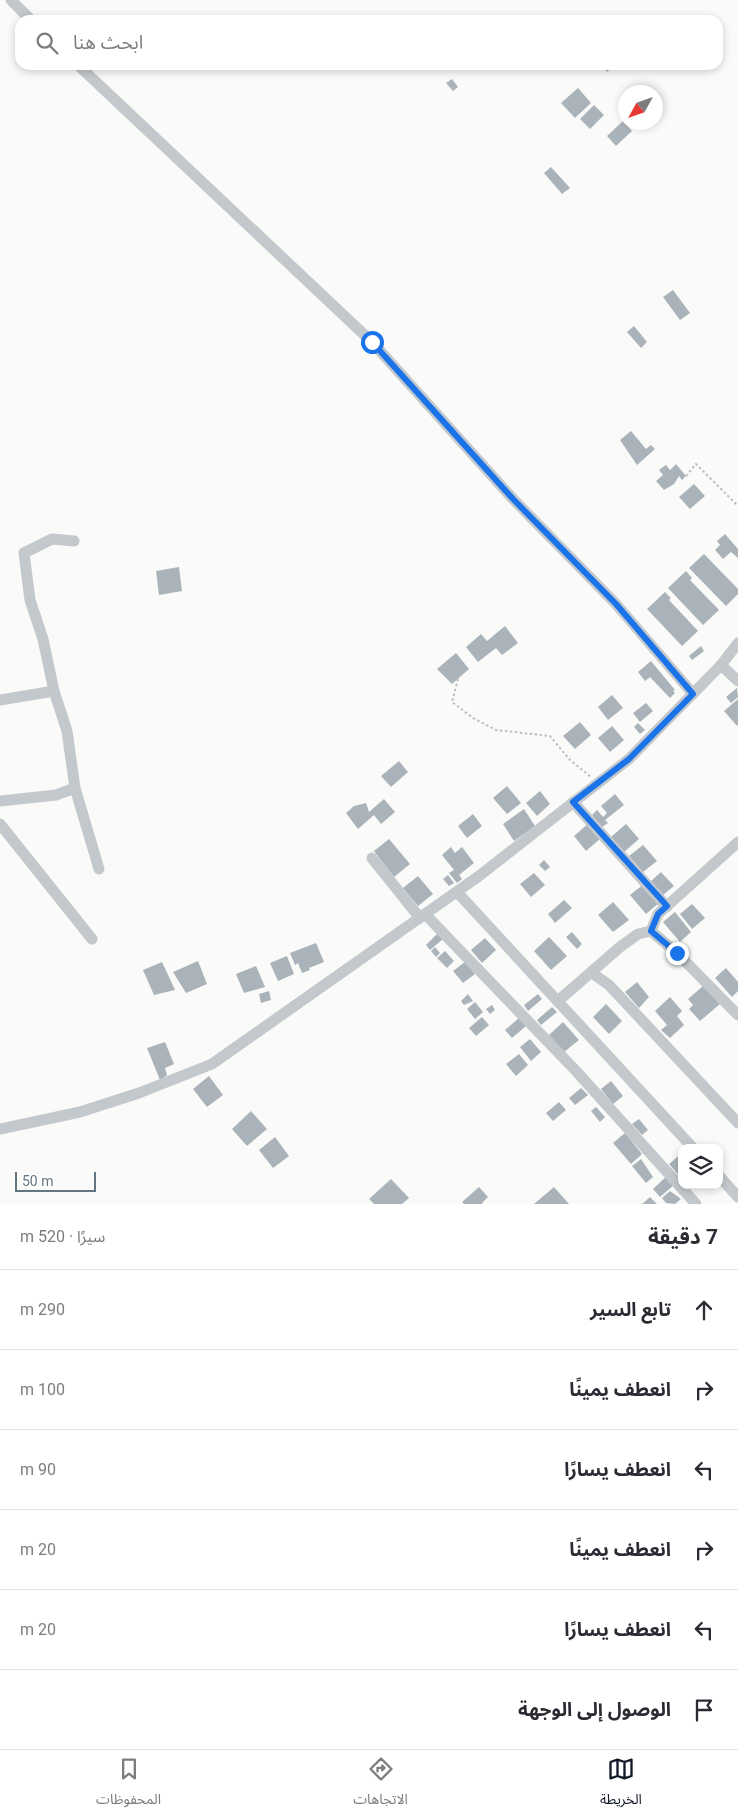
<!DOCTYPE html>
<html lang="ar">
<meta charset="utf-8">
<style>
:root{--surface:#fff;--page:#f2f2f3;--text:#2b2b33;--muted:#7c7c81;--line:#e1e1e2;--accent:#111827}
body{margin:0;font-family:Roboto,"Noto Sans Arabic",sans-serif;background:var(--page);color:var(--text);direction:rtl}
.controls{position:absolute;right:15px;bottom:15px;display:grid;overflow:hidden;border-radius:10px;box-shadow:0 2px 8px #0003}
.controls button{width:45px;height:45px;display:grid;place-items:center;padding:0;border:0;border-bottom:1px solid var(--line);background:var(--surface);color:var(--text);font:25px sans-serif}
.compass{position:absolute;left:618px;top:85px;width:45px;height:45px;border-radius:50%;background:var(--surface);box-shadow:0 2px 8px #0003;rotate:230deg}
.scale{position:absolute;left:15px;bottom:12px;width:81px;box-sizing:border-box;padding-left:5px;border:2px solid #657683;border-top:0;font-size:14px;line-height:18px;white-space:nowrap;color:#657683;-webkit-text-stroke:4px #fff;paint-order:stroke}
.stop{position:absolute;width:15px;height:15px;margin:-11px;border:4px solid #1a73e8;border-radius:50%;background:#fff}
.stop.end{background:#1a73e8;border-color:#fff;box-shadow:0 1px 5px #0008}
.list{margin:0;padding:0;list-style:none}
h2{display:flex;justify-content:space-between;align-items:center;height:65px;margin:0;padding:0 20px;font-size:21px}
h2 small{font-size:16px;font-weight:400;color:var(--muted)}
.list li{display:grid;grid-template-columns:32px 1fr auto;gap:15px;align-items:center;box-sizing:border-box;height:80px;padding:0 20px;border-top:1px solid var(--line)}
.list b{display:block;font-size:19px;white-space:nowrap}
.list em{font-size:16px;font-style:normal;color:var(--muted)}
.icon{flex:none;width:28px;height:28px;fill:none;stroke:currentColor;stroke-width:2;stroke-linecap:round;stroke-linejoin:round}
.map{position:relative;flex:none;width:738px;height:1204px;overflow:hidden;direction:ltr}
.search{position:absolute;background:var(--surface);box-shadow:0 2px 8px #0003;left:15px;right:15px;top:15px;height:55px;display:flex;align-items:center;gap:12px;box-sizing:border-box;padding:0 18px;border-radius:15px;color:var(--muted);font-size:19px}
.sheet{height:545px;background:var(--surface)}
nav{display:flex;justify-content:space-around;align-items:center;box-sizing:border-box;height:70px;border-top:1px solid var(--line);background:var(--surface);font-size:14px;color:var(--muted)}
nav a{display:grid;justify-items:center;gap:2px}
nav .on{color:var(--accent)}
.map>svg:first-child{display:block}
</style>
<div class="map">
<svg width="738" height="1204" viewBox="0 0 738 1204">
<rect width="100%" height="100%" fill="#fafaf8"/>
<!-- building -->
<g fill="#aab3b9">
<path d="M601 65H615L607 72Z"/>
<path d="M452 79 458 87 453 91 446 83Z"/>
<path d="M578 88 591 103 575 118 561 103Z"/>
<path d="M594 105 604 115 590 129 580 119Z"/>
<path d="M623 121 632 131 616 146 607 136Z"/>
<path d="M551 167 570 188 562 194 544 173Z"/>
<path d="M673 290 690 313 680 320 663 297Z"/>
<path d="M634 326 647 342 641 348 627 332Z"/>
<path d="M631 431 646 449 651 445 655 449 637 465 620 440Z"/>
<path d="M676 464 686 476 682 480 679 476 674 484 664 490 656 481 663 475 659 470 666 465 670 470Z"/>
<path d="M694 484 705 496 690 509 679 497Z"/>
<path d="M725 534 738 549V558L731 552 723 559 715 550 720 545 717 541Z"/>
<path d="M704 554 738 589V594L726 606 689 568Z"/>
<path d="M179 567 182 591 159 595 156 571Z"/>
<path d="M686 571 692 578 690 580 719 610 703 625 668 588Z"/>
<path d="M665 592 671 598 669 600 698 631 682 646 647 609Z"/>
<path d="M505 626 518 643 502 655 496 648 478 662 466 647 481 634 487 641Z"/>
<path d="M701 646 704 651 692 660 689 656Z"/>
<path d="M456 653 469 669 452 684 437 669Z"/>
<path d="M651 661 675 690 673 691 675 693 670 698 650 677 645 681 638 672Z"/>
<path d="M737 688 738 697 731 703 726 697Z"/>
<path d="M612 695 623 708 608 720 598 707Z"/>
<path d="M738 699V724L737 726 724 711Z"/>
<path d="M646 703 653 711 640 722 633 713Z"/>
<path d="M580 722 591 735 575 749 563 736Z"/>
<path d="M638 723 645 730 640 734 634 727Z"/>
<path d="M612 726 624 740 610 752 598 738Z"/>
<path d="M399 761 408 772 391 787 381 776Z"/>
<path d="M507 786 521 803 507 814 493 798Z"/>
<path d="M540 791 550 804 537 816 526 803Z"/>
<path d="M615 794 624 805 605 820 608 823 602 827 592 815 597 810 603 817 607 813 601 806Z"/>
<path d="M384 799 395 812 381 824 374 815 358 829 346 813 354 806 366 803 369 812Z"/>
<path d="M524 809 535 826 514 841 503 824Z"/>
<path d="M473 814 482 826 467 838 458 826Z"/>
<path d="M589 823 601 838 586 851 574 836Z"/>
<path d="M626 824 639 839 624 852 611 837Z"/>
<path d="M389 839 410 864 394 877 374 851Z"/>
<path d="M643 845 657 861 643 872 629 856Z"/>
<path d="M451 847 455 853 462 847 474 863 459 875 462 879 457 883 449 873 454 870 442 855Z"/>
<path d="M544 860 550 867 545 871 539 865Z"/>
<path d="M661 872 674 886 663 895 651 881Z"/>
<path d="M534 873 545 885 531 897 520 884Z"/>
<path d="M448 875 454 883 449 886 443 879Z"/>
<path d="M418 876 433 894 418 906 403 888Z"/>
<path d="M644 884 660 902 646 914 630 895Z"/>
<path d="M564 900 572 908 555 923 548 914Z"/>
<path d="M613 902 629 920 613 932 598 915Z"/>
<path d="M692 904 705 918 692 929 680 914Z"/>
<path d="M675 912 691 932 680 942 663 922Z"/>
<path d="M572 932 582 944 577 949 566 937Z"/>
<path d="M438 933 443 939 430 950 426 945Z"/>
<path d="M549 937 567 956 551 970 534 951Z"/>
<path d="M485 938 496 950 482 963 471 950Z"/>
<path d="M316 943 324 962 309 968 310 970 302 973 298 963 295 965 290 953Z"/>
<path d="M435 947 440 953 436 957 431 951Z"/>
<path d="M445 951 454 961 447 968 437 958Z"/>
<path d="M287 956 294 974 278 981 270 963Z"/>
<path d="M198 961 207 984 186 993 173 972Z"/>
<path d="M162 962 175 990 154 995 143 970Z"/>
<path d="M465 962 475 974 463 983 453 971Z"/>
<path d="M256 966 265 987 244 993 236 974Z"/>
<path d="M726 968 738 982V991L732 997 715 978Z"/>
<path d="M637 982 649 997 639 1008 625 992Z"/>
<path d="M703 986 720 1004 700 1021 689 1009 693 1005 688 999Z"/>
<path d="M269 991 271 1000 261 1003 259 994Z"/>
<path d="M468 994 473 1001 464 1005 461 1001Z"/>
<path d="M538 994 542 999 528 1011 524 1005Z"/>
<path d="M670 997 682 1011 677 1016 684 1025 670 1038 661 1030 667 1025 655 1011Z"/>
<path d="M475 1002 483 1012 475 1019 467 1009Z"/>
<path d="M606 1004 622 1021 609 1034 593 1017Z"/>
<path d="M492 1005 495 1010 490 1014 486 1009Z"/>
<path d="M552 1007 557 1012 541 1025 537 1020Z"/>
<path d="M482 1017 489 1025 476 1036 469 1028Z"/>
<path d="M519 1018 526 1026 512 1038 505 1030Z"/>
<path d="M563 1022 579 1040 564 1052 549 1035Z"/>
<path d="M530 1039 541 1052 531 1061 520 1047Z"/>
<path d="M165 1042 174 1064 165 1068 167 1075 160 1080 147 1048Z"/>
<path d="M519 1054 528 1065 516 1076 506 1064Z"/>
<path d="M209 1076 223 1095 207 1107 193 1089Z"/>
<path d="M611 1081 623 1096 613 1104 601 1089Z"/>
<path d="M581 1088 588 1095 575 1105 569 1098Z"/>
<path d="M559 1102 566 1110 553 1121 546 1113Z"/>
<path d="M596 1107 605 1117 600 1122 591 1111Z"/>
<path d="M251 1111 267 1129 247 1146 232 1129Z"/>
<path d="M639 1119 648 1130 642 1135 632 1124Z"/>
<path d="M625 1133 642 1154 631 1164 613 1143Z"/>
<path d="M275 1137 289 1156 273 1168 259 1150Z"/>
<path d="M682 1153V1179L669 1164Z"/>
<path d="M641 1159 653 1177 646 1183 632 1166Z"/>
<path d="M668 1175 675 1184 660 1197 653 1189Z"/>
<path d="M391 1179 409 1198 402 1204H374L369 1199Z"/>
<path d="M479 1187 488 1197 482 1203 483 1204H464L462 1202Z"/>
<path d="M554 1187 569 1204H534Z"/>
<path d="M670 1191 681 1199 675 1204 666 1203 662 1198Z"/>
<path d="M650 1197 657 1204H642Z"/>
</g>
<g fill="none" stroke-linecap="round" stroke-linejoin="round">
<!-- path -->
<g stroke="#bbbfc2" stroke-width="2" stroke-dasharray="2.5 2.5" stroke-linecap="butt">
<path d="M686 476 696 464 738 506"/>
<path d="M458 679 452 702 473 718 496 730 550 736 570 760 591 777"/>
</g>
<!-- minor -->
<g stroke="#c3c8cc" stroke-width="11">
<path d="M11 0 31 20"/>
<path d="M78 65 372 342 513 499 616 604 693 694"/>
<path d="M721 665 738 681"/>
<path d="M0 700 54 691 43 639 30 600 24 553 52 539 74 541"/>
<path d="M75 788 99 869"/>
<path d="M0 801 56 795 75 788 67 731 54 691"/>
<path d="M573 802 667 907"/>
<path d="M0 824 92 939"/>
<path d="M372 858 420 918"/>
<path d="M457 892 693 1148"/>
<path d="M425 914 577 1072 696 1204"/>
<path d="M651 931 658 914 738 842"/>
<path d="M592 973 609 985 738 1123"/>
<path d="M558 1001 620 947 638 934 651 931 677 953 738 1015"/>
<path d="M0 1129 80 1112 139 1093 212 1064 479 876 629 759 721 665 738 643"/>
<path d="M719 1176 738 1197"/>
</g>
</g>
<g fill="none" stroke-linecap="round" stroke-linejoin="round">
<!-- route -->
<path stroke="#1a73e8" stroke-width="6" d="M372 342 513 499 616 604 693 694 629 759 573 802 667 906 658 914 651 931 677 953"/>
</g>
</svg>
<div class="controls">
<button><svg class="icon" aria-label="layers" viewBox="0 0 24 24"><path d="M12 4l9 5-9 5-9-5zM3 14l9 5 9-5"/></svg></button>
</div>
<svg class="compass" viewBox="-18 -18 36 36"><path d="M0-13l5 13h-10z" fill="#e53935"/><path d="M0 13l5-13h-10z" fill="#7c7c81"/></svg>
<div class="scale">50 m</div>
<div class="stop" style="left:372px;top:342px"></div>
<div class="stop end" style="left:677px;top:953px"></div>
<div class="search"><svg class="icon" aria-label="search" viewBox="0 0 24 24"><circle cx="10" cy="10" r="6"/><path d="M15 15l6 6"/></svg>ابحث هنا</div>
</div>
<section class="sheet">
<h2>7 دقيقة<small>سيرًا · 520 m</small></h2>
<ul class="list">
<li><svg class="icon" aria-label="ahead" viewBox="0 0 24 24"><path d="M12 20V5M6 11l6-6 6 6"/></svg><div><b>تابع السير</b></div><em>290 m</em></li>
<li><svg class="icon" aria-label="right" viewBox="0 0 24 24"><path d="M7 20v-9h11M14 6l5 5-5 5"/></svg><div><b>انعطف يمينًا</b></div><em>100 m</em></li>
<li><svg class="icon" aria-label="left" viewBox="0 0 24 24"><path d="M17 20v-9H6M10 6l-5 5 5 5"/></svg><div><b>انعطف يسارًا</b></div><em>90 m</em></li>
<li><svg class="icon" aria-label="right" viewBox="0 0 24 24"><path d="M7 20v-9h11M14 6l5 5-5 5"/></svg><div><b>انعطف يمينًا</b></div><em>20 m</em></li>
<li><svg class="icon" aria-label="left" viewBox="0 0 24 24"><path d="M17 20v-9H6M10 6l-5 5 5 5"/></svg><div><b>انعطف يسارًا</b></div><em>20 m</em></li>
<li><svg class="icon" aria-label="arrive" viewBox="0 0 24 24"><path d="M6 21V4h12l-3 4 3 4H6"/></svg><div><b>الوصول إلى الوجهة</b></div></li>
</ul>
</section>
<nav>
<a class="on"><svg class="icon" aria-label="map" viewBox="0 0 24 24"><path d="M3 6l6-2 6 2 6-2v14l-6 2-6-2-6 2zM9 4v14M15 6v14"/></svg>الخريطة</a>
<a><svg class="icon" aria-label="directions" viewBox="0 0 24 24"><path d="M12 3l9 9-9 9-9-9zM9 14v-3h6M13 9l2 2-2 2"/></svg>الاتجاهات</a>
<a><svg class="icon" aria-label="saved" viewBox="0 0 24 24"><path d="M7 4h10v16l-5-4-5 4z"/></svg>المحفوظات</a>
</nav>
